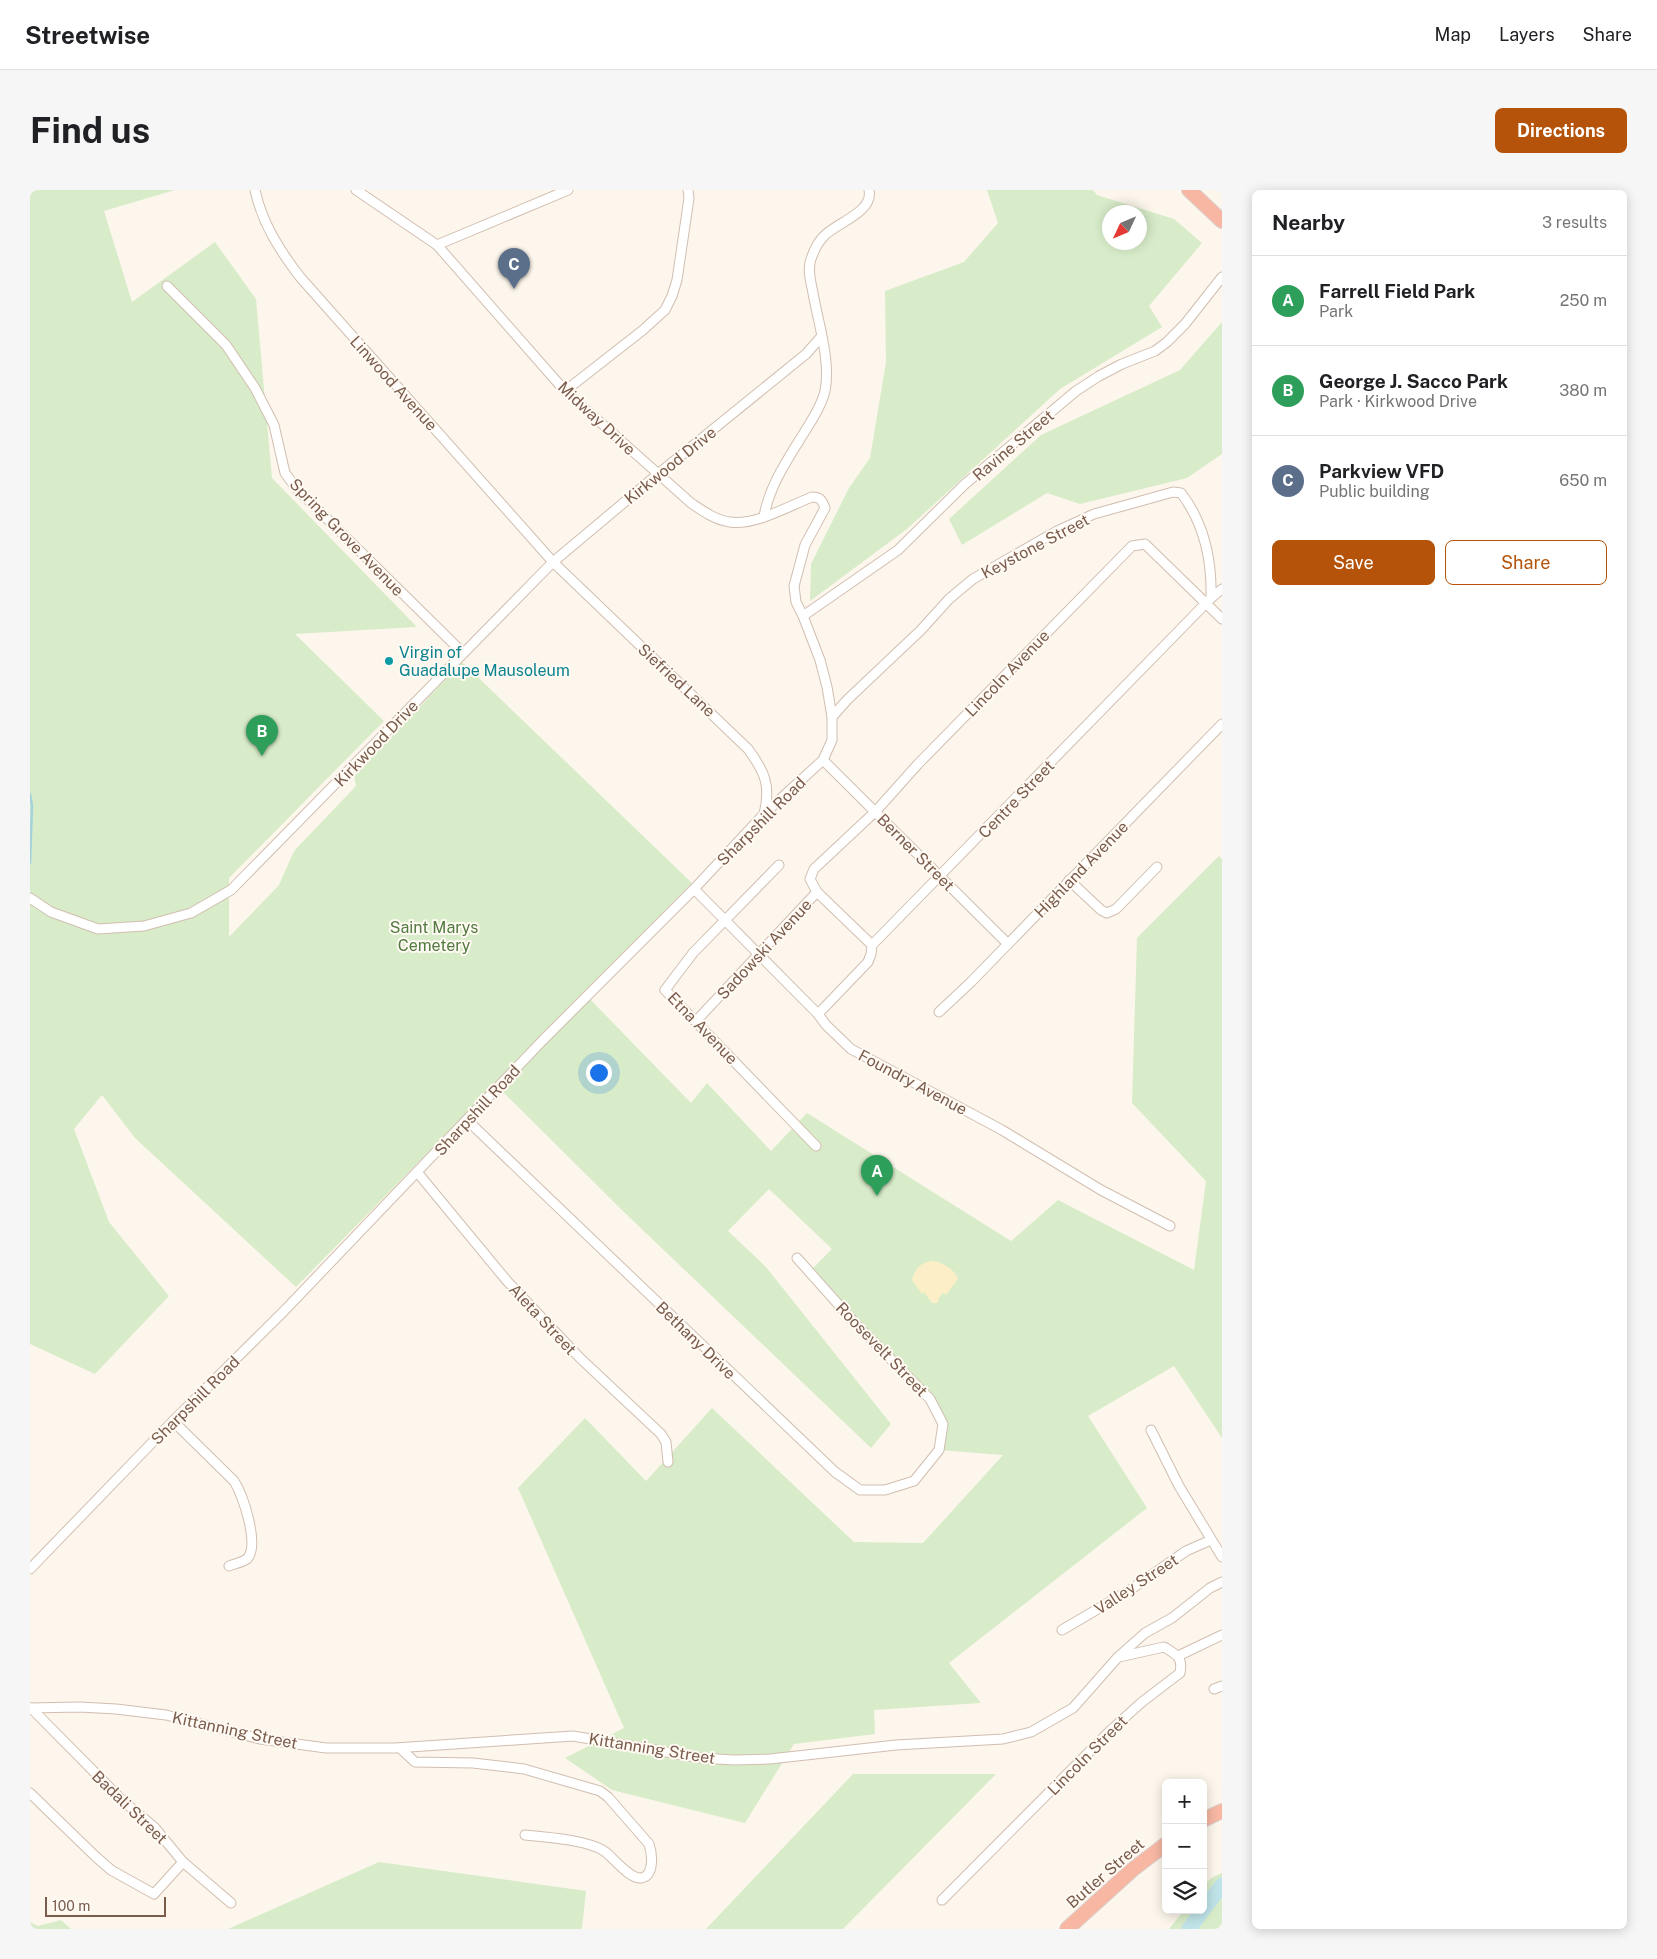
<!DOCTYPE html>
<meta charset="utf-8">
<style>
:root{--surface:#fff;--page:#f6f6f6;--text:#202124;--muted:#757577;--line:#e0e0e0;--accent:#b45309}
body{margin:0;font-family:"Public Sans",sans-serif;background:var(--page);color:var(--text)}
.controls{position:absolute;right:15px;bottom:15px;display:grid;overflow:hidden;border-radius:8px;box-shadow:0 2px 12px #0003}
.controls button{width:45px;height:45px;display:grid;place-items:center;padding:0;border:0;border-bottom:1px solid var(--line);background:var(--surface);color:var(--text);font:25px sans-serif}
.compass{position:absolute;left:1072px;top:15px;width:45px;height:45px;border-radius:50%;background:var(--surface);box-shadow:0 2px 12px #0003;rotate:226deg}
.scale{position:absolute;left:15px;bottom:12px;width:121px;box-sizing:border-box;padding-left:5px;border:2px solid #7a5c4d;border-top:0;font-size:14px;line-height:18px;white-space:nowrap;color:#7a5c4d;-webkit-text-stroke:4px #fffaf3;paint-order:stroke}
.you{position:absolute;left:568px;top:882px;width:18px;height:18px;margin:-12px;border:4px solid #fff;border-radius:50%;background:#1a73e8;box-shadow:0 0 0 8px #1a73e833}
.badge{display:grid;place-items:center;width:32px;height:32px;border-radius:50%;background:var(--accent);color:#fff;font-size:16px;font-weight:700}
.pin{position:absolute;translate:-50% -41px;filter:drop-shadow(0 1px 2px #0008)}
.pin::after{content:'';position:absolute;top:26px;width:18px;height:15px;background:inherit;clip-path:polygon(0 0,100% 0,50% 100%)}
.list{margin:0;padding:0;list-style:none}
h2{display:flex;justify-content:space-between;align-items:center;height:65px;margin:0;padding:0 20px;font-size:21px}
h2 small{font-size:16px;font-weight:400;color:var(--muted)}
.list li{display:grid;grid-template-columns:32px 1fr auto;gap:15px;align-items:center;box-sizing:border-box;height:90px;padding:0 20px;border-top:1px solid var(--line)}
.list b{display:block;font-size:19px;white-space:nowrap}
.list p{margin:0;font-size:16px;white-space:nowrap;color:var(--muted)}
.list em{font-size:16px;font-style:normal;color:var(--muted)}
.actions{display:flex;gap:10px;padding:15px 20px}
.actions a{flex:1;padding:11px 0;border:1px solid var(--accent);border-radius:8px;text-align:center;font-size:18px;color:var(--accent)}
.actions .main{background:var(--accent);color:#fff}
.icon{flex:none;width:28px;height:28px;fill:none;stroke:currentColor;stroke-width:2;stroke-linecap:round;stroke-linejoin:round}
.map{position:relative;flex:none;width:1192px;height:1739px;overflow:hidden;border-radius:8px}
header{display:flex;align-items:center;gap:30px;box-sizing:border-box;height:70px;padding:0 25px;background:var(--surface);border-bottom:1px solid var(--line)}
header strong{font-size:24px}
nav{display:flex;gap:28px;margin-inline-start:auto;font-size:18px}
.intro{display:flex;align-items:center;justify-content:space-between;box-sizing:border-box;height:120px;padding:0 30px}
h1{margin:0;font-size:35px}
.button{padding:12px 22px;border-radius:8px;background:var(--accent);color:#fff;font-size:18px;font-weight:700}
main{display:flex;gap:30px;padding:0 30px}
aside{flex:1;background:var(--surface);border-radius:8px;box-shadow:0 2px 12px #0003}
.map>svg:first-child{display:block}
</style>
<header>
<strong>Streetwise</strong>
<nav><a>Map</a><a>Layers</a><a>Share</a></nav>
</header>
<div class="intro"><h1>Find us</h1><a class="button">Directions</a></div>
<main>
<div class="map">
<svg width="1192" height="1739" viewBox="0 0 1192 1739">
<rect width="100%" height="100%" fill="#fdf6ec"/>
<!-- green -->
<g fill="#d8ecc9" fill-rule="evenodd">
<path d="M0 0H145L74 21 102 112 185 52 226 109 242 288 387 437 265 444 354 531 199 688V747L249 695 264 661 326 596 324 586 432 472 662 693 554 803 661 913 677 893 741 961 777 923 981 1051 1028 1010 1164 1080 1176 991 1102 913 1107 748 1189 666 1192 669V1248L1144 1176 1058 1226 1117 1318 919 1473 951 1513 844 1520 845 1544 764 1554 715 1633 582 1600 535 1568 594 1538 488 1298 555 1228 616 1291 682 1218 824 1352 893 1353 973 1265 909 1260 913 1234 900 1209 779 1082 802 1059 739 999 698 1041 736 1077 861 1234 841 1258 595 1023 465 894 266 1097 105 948 72 905 44 939 79 1032 139 1106 65 1184 0 1154Z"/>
<path d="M957 0H1063L1067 5 1144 29 1172 53 1119 116 1132 137 1030 199 877 339 780 411 781 374 819 298 840 268 856 172 855 101 934 72 968 33ZM1080 22H1110V52H1080Z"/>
<path d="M1192 132V264L1157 288 1050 314 1017 303 932 355 919 329 1011 245 1150 180Z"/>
<path d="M823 1584H966L813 1739H676Z"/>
<path d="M349 1672 556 1701 552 1739H198Z"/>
<path d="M1192 1683V1739H1139L1154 1720H1173C1173 1698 1170 1692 1192 1683Z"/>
<path d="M31 1730 41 1739H0V1732L8 1736Z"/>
</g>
<!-- sand -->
<path fill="#fcefc7" d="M901 1071C910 1071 925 1079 928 1089L916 1105 913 1103 909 1108 908 1113H902L894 1102 892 1104 882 1090C885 1079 890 1073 901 1071Z"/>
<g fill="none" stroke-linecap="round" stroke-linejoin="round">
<!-- stream -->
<path stroke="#a5d3da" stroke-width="2.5" d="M0 604 2 616 0 673"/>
<!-- river -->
<g stroke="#bfe3e8" stroke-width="15">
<path d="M1173 1720 1192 1695"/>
<path d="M1159 1739 1173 1720"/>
</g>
<defs>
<g id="minor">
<path d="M225 0C232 33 250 61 270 87L523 372 718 559C735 582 741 596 734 624"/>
<path d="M407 55 538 0"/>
<path d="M137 96 196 155 225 198 244 235 255 283 267 299 433 463"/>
<path d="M535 201 613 140 635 120 642 106 647 90 659 8 658 0"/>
<path d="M734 327C739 295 760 266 777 238 784 227 792 214 795 201 801 171 788 132 783 103 781 93 777 79 781 69 784 60 787 53 794 46 806 33 844 22 839 0"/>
<path d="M773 426 868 360 935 294 1046 201 1069 186 1092 174 1125 161 1137 152 1155 134 1192 87"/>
<path d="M802 527 817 510 891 440 919 409 943 389 1027 341 1064 324 1143 302 1151 303C1174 333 1182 371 1181 408"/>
<path d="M793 570 978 754"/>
<path d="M749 675 663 763 635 800 786 956"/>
<path d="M1039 690 1071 720 1077 723 1086 719 1127 677"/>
<path d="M664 699 788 824 796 835 821 859 972 940 1071 1000 1140 1036"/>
<path d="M0 708 21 722 68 739 114 736 161 723 201 700 523 372 628 284 776 164 791 147"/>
<path d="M842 755 787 702 780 689 784 679 846 621 888 574 1102 356 1115 354 1192 429"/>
<path d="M909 822 941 792 1192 534"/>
<path d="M788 824 838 772 841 764 842 755 1181 408 1192 399"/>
<path d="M666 831 787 702"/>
<path d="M437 930 805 1282 830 1300H855L884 1291 909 1260 913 1234 900 1209 824 1132 767 1068"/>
<path d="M387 982 477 1091 550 1168 631 1244 636 1252 638 1272"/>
<path d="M143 1231 204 1291C213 1305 230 1355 217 1369 213 1372 204 1374 199 1376"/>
<path d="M1121 1240 1149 1296 1192 1367"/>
<path d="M0 1379 143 1231 254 1121 513 850 664 699 734 624 793 570 802 550V527L797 497 790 470 773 426 766 412 764 396 775 355 795 318C792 310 790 307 782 307 759 316 724 336 700 332 685 330 673 321 661 313L535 201 407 55 326 0"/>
<path d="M1032 1440 1100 1400 1156 1361 1181 1350"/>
<path d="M1148 1466 1192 1445"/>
<path d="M1184 1499 1192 1496"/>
<path d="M0 1518 50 1517 86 1519 136 1525 230 1549 296 1558H365L543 1546 671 1568 704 1570 740 1569 866 1555 973 1549 1001 1542 1043 1518 1088 1467 1115 1443 1142 1428 1180 1398 1192 1392"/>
<path d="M1 1518 92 1610 125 1638 153 1672 201 1713"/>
<path d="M370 1558 385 1572 443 1573 478 1577 494 1579 570 1601 578 1607 619 1654C622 1663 625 1686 611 1688 599 1689 584 1668 574 1661 557 1650 516 1647 495 1645"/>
<path d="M0 1603 65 1666 81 1680 124 1704 153 1672"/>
<path d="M912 1710 1082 1539 1112 1512 1150 1483C1153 1467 1147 1465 1134 1457L1089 1467"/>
</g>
<g id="highway">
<path d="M1159 0 1192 31"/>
<path d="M1173 1630 1192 1621"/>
<path d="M1037 1739 1102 1680 1136 1654"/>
</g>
</defs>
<!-- minor casing -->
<use href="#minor" stroke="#d1beb0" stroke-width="11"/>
<!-- highway casing -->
<use href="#highway" stroke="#dad1cd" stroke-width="16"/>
<!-- minor -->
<use href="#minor" stroke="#fff" stroke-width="9"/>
<!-- highway -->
<use href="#highway" stroke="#f7b7a3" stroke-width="14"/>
</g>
<!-- markers -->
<circle fill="#0f9aa8" stroke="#fffaf3" stroke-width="2" cx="359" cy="471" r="5"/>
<g text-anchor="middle" stroke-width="4" stroke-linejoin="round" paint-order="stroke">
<!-- street labels -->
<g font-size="16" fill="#7a5c4d" stroke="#fffaf3">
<text transform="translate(364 193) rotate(48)" y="6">Linwood Avenue</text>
<text transform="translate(567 228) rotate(43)" y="6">Midway Drive</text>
<text transform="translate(983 255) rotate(-40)" y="6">Ravine Street</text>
<text transform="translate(640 275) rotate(-39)" y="6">Kirkwood Drive</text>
<text transform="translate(317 347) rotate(46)" y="6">Spring Grove Avenue</text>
<text transform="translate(1005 356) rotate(-28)" y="6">Keystone Street</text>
<text transform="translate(977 483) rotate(-46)" y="6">Lincoln Avenue</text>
<text transform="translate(647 490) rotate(43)" y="6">Siefried Lane</text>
<text transform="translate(346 553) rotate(-46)" y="6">Kirkwood Drive</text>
<text transform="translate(986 609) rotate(-46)" y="6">Centre Street</text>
<text transform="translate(731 631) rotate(-45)" y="6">Sharpshill Road</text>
<text transform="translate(886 662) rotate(45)" y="6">Berner Street</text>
<text transform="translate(1051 679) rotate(-46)" y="6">Highland Avenue</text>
<text transform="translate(734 759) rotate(-47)" y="6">Sadowski Avenue</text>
<text transform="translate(673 838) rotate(46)" y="6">Etna Avenue</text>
<text transform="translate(883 892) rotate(28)" y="6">Foundry Avenue</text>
<text transform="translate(447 920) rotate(-47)" y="6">Sharpshill Road</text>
<text transform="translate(513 1129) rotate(47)" y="6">Aleta Street</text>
<text transform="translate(666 1150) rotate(44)" y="6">Bethany Drive</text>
<text transform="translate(852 1159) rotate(46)" y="6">Roosevelt Street</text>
<text transform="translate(165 1210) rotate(-45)" y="6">Sharpshill Road</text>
<text transform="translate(1106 1394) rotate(-33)" y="6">Valley Street</text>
<text transform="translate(205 1540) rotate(12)" y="6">Kittanning Street</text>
<text transform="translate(622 1558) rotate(9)" y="6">Kittanning Street</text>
<text transform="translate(1057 1565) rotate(-45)" y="6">Lincoln Street</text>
<text transform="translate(100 1617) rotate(44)" y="6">Badali Street</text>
<text transform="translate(1075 1683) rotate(-41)" y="6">Butler Street</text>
</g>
<!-- culture labels -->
<g font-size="16" fill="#0d838f" stroke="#fffaf3" text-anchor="start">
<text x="369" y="468">Virgin of<tspan x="369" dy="18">Guadalupe Mausoleum</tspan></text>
</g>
<!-- park labels -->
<g font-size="16" fill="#537a41" stroke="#fffaf3">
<text x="404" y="743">Saint Marys<tspan x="404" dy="18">Cemetery</tspan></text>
</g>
</g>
</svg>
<div class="controls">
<button>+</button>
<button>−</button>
<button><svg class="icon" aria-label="layers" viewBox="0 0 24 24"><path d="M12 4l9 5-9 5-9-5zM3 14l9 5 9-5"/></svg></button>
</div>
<svg class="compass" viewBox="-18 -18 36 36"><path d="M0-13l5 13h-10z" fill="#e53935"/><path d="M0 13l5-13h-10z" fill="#757577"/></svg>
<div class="scale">100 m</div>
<div class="you"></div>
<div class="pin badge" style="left:847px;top:1006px;background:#2e9e5b">A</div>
<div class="pin badge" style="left:232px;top:566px;background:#2e9e5b">B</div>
<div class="pin badge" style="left:484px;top:99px;background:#5c6f8a">C</div>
</div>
<aside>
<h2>Nearby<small>3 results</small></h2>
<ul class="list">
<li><span class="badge" style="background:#2e9e5b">A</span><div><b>Farrell Field Park</b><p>Park</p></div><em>250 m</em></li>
<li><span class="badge" style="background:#2e9e5b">B</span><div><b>George J. Sacco Park</b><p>Park · Kirkwood Drive</p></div><em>380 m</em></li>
<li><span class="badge" style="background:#5c6f8a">C</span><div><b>Parkview VFD</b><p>Public building</p></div><em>650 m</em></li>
</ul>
<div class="actions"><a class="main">Save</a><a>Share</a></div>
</aside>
</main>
